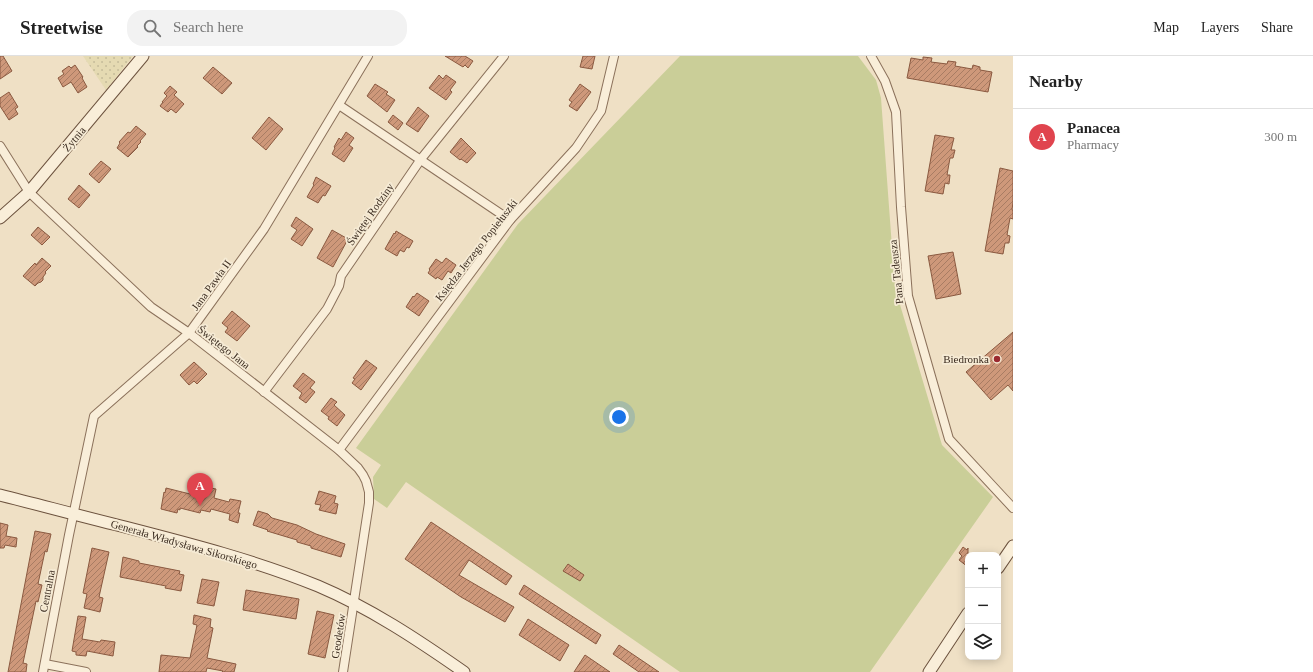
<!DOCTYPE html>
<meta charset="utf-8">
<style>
:root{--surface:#fff;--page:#f2f2f2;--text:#222;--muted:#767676;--line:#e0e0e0;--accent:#0f766e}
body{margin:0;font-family:Georgia,serif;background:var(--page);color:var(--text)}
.controls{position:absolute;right:12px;bottom:12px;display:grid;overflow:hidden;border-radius:8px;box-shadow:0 2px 10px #0003}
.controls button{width:36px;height:36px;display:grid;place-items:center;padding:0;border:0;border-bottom:1px solid var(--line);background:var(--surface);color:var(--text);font:20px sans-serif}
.you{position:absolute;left:619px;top:361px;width:14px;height:14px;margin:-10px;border:3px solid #fff;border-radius:50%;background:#1a73e8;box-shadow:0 0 0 6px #1a73e833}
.badge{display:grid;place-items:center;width:26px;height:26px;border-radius:50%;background:var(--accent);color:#fff;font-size:13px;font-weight:700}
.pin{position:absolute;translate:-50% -33px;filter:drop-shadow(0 1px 2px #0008)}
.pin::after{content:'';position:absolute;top:21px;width:14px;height:12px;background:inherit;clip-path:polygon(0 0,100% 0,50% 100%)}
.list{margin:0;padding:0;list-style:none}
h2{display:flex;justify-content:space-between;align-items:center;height:52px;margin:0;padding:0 16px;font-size:17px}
h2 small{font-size:13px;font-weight:400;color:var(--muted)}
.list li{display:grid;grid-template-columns:26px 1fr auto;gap:12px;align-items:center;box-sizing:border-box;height:56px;padding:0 16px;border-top:1px solid var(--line)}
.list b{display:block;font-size:15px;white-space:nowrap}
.list p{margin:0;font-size:13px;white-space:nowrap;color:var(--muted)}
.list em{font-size:13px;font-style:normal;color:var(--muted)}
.icon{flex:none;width:22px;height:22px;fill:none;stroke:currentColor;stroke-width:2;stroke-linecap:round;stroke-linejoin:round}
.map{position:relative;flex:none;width:1013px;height:616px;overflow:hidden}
header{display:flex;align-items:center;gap:24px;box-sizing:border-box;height:56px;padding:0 20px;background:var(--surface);border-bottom:1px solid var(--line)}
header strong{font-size:19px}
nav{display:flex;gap:22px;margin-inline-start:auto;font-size:14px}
.search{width:280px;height:36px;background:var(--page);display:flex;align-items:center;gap:10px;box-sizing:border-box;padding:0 14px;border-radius:16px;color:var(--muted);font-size:15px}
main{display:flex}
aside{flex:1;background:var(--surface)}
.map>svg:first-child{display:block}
</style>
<header>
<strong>Streetwise</strong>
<div class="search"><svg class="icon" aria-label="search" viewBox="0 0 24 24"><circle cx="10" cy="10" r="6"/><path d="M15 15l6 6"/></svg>Search here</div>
<nav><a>Map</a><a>Layers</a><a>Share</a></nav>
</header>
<main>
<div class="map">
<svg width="1013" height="616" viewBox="0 0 1013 616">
<defs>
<pattern id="farmland-dots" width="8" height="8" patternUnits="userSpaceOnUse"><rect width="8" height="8" fill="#e5dab2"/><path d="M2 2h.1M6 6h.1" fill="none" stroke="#c5bb99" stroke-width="1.8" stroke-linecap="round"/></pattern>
<pattern id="building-hatch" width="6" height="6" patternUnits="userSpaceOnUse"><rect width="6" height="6" fill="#ce987a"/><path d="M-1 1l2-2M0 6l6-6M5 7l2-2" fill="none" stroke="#a87c63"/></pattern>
</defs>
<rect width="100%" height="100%" fill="#efe0c5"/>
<!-- farmland -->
<path fill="url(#farmland-dots)" d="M83 0H133L106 34Z"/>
<!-- green -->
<path fill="#cace98" d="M680 0H858L876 24 881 42 895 232 942 389 993 441 870 616H680L406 426 387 452 374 443 373 421 381 409 356 392 518 168Z"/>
<!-- building -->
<g fill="url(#building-hatch)" stroke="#8a5940">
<path d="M0 0H3L12 15 0 23Z"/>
<path d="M445 0H465L473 5 468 12 465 9 463 11Z"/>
<path d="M583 0H595L592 13 580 11Z"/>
<path d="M923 1 932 2 931 6 947 8 948 5 956 6 955 10 972 13 973 9 980 11V14L992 16 988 36 907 22 911 2 923 4Z"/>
<path d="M75 9 83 21 82 22 87 31 78 37 71 26 63 31 58 22 64 18 62 15 69 10 71 12Z"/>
<path d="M213 11 232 27 222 38 203 22Z"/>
<path d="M439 19 443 23 446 19 456 26 450 34 452 36 446 44 429 32Z"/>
<path d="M375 28 388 36 386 38 395 44 387 56 367 40Z"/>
<path d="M580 28 591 36 577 55 569 50 572 46 569 44Z"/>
<path d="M170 30 177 36 174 39 184 48 176 57 171 53 168 56 160 50 163 46H162L167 40 164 37Z"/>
<path d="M9 36 18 51 15 53 18 58 9 64 0 50V42Z"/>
<path d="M418 51 429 60 418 76 406 68Z"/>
<path d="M393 59 403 67 398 74 388 66Z"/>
<path d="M269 61 283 73 266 94 252 82Z"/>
<path d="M136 70 146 78 140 85 141 86 137 90 138 91 128 101 117 92 120 87 119 86 128 76 130 77Z"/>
<path d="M346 76 354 82 349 89 353 92 344 106 332 98 335 92 334 91 339 82 341 84Z"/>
<path d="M935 79 954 82 951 94H955L953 102H950L947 119H950L949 128 945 127 943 138 925 135Z"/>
<path d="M461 82 476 97 467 107 461 103 460 104 450 96Z"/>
<path d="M101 105 111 113 99 127 89 118Z"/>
<path d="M1000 112 1013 115V146L1012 154H1013V163L1010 162 1007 179 1010 180 1009 187H1005L1003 198 985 195Z"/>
<path d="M316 121 331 130 325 140 323 139 318 147 307 141 314 129 313 128Z"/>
<path d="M79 129 90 139 79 152 68 143Z"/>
<path d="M296 161 313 173 302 190 291 183 297 174 291 170Z"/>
<path d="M38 171 50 181 42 189 31 179Z"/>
<path d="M332 174 348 183 333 211 317 202Z"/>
<path d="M396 175 413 185 409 192 407 191 404 196 400 194 397 200 385 193 394 177 395 178Z"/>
<path d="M953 196 961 238 936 243 928 200Z"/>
<path d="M42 202 51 210 45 216 46 217 43 221V224L41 226 38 227 35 230 23 220 31 211 35 207 36 209Z"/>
<path d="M446 202 456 209 451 217 448 215 442 224 437 221 436 223 428 217 430 214 429 213 436 203 442 207Z"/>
<path d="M417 237 429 245 419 260 406 251 413 240 414 241Z"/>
<path d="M232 255 250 270 237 285 225 276 228 272 222 267Z"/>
<path d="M1013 276V335L1008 329 991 344 966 316Z"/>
<path d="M366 304 377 312 361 334 352 327 355 323 353 322Z"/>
<path d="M194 306 207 318 197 328 194 325 189 329 180 319Z"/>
<path d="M303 317 315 326 310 332 315 336 306 347 299 342 302 337 293 330Z"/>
<path d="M331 342 337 346 334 349 345 359 337 370 328 363 329 361 321 355Z"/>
<path d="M206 431 216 433 214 442 229 446 230 443 241 445 238 457H240L238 467 229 464 230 458 211 453 210 456 201 454 200 457 180 452V454L178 453 177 457 161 453 164 436 165 437 166 432 194 439 196 432 205 434Z"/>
<path d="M319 435 336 440 334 447 338 448 336 458 319 454 321 449 315 448Z"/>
<path d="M258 455 268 458 272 462 297 469 316 478 345 488 341 501 311 492V490L297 486V484L267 475 268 474 253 469Z"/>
<path d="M431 466 512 520 506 529 469 504 459 519 514 551 505 566 461 541 405 503Z"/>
<path d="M0 467 8 469 6 480 17 482 16 491 5 489 4 492H0Z"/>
<path d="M35 475 51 478 47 496 45 495 38 528 42 529 38 546 36 545 23 607 27 608 26 616H8Z"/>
<path d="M963 491 967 494 968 492V511L959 504 962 500 959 497Z"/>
<path d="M92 492 109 496 99 541 103 542 100 556 84 552 87 538 83 537Z"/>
<path d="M123 501 139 505V507L180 515 179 518 184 519 181 535 165 532 166 530 120 521Z"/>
<path d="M568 508 584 519 580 525 563 515Z"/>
<path d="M202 523 219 526 214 550 197 547Z"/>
<path d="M524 529 601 579 596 588 519 538Z"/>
<path d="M246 534 299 543 296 563 243 554Z"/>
<path d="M317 555 334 559 325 602 308 598Z"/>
<path d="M194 559 211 563 210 571 213 572 207 602 236 608 234 616H222L223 615 207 612 206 616H159L161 599 190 602 197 569 193 568Z"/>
<path d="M78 560 86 561 82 583 100 586 101 584 115 586 113 600 87 595 86 600 76 599V596L72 595Z"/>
<path d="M528 563 569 589 560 605 519 579Z"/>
<path d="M619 589 659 616H639L613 598Z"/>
<path d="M585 599 610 616H574Z"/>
</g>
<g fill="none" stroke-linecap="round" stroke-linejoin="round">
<defs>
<g id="street">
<path d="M871 0 885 25 896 56 901 151 908 240 949 383 1013 452"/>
<path d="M339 49 510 164"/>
<path d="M0 90 29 136 151 251 189 277 339 394 358 412 363 419 366 425 369 436V447L343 616"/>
<path d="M264 336 327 253 339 230 341 220 421 103 504 0"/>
<path d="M339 394 510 164 576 92 601 55 614 0"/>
<path d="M45 608 86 616"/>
<path d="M43 616 69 479 94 360 189 277 264 173 368 0"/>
</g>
<g id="secondary">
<path d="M0 162 29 136 143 0"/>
<path d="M0 439C40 449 80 460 121 470 187 487 254 504 318 530 370 552 418 584 464 616"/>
<path d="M998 512 1013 490"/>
<path d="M929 616 968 557"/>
</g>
</defs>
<!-- street casing -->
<use href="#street" stroke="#8b715b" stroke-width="10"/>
<!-- secondary casing -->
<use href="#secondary" stroke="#6c523e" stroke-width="13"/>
<!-- street -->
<use href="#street" stroke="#f9eed9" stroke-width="8"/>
<!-- secondary -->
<use href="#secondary" stroke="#f9eed9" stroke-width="11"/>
</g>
<!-- markers -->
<circle fill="#9b2930" stroke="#f6ebd5" stroke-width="1.5" cx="997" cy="303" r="4"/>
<g text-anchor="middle" stroke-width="3.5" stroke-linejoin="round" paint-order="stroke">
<!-- street labels -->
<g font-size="11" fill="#3a2b1f" stroke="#f6ebd5">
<text transform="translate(74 83) rotate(-50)" y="4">Żytnia</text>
<text transform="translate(370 158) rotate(-55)" y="4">Świętej Rodziny</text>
<text transform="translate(476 194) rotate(-52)" y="4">Księdza Jerzego Popiełuszki</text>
<text transform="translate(896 216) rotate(-96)" y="4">Pana Tadeusza</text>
<text transform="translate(211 229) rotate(-54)" y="4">Jana Pawła II</text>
<text transform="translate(224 291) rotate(38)" y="4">Świętego Jana</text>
<text transform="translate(184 488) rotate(16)" y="4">Generała Władysława Sikorskiego</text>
<text transform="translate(47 535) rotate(-79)" y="4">Centralna</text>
<text transform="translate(338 580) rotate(-81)" y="4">Geodetów</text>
</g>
<!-- poi labels -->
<g font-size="11" fill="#3a2b1f" stroke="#f6ebd5" text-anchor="end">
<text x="989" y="307">Biedronka</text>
</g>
</g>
</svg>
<div class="controls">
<button>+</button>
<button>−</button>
<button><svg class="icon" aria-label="layers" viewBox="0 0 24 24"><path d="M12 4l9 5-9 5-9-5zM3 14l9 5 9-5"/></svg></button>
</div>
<div class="you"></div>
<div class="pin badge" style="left:200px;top:450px;background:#e0444e">A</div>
</div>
<aside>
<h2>Nearby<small></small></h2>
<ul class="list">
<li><span class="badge" style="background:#e0444e">A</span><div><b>Panacea</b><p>Pharmacy</p></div><em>300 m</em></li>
</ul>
</aside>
</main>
